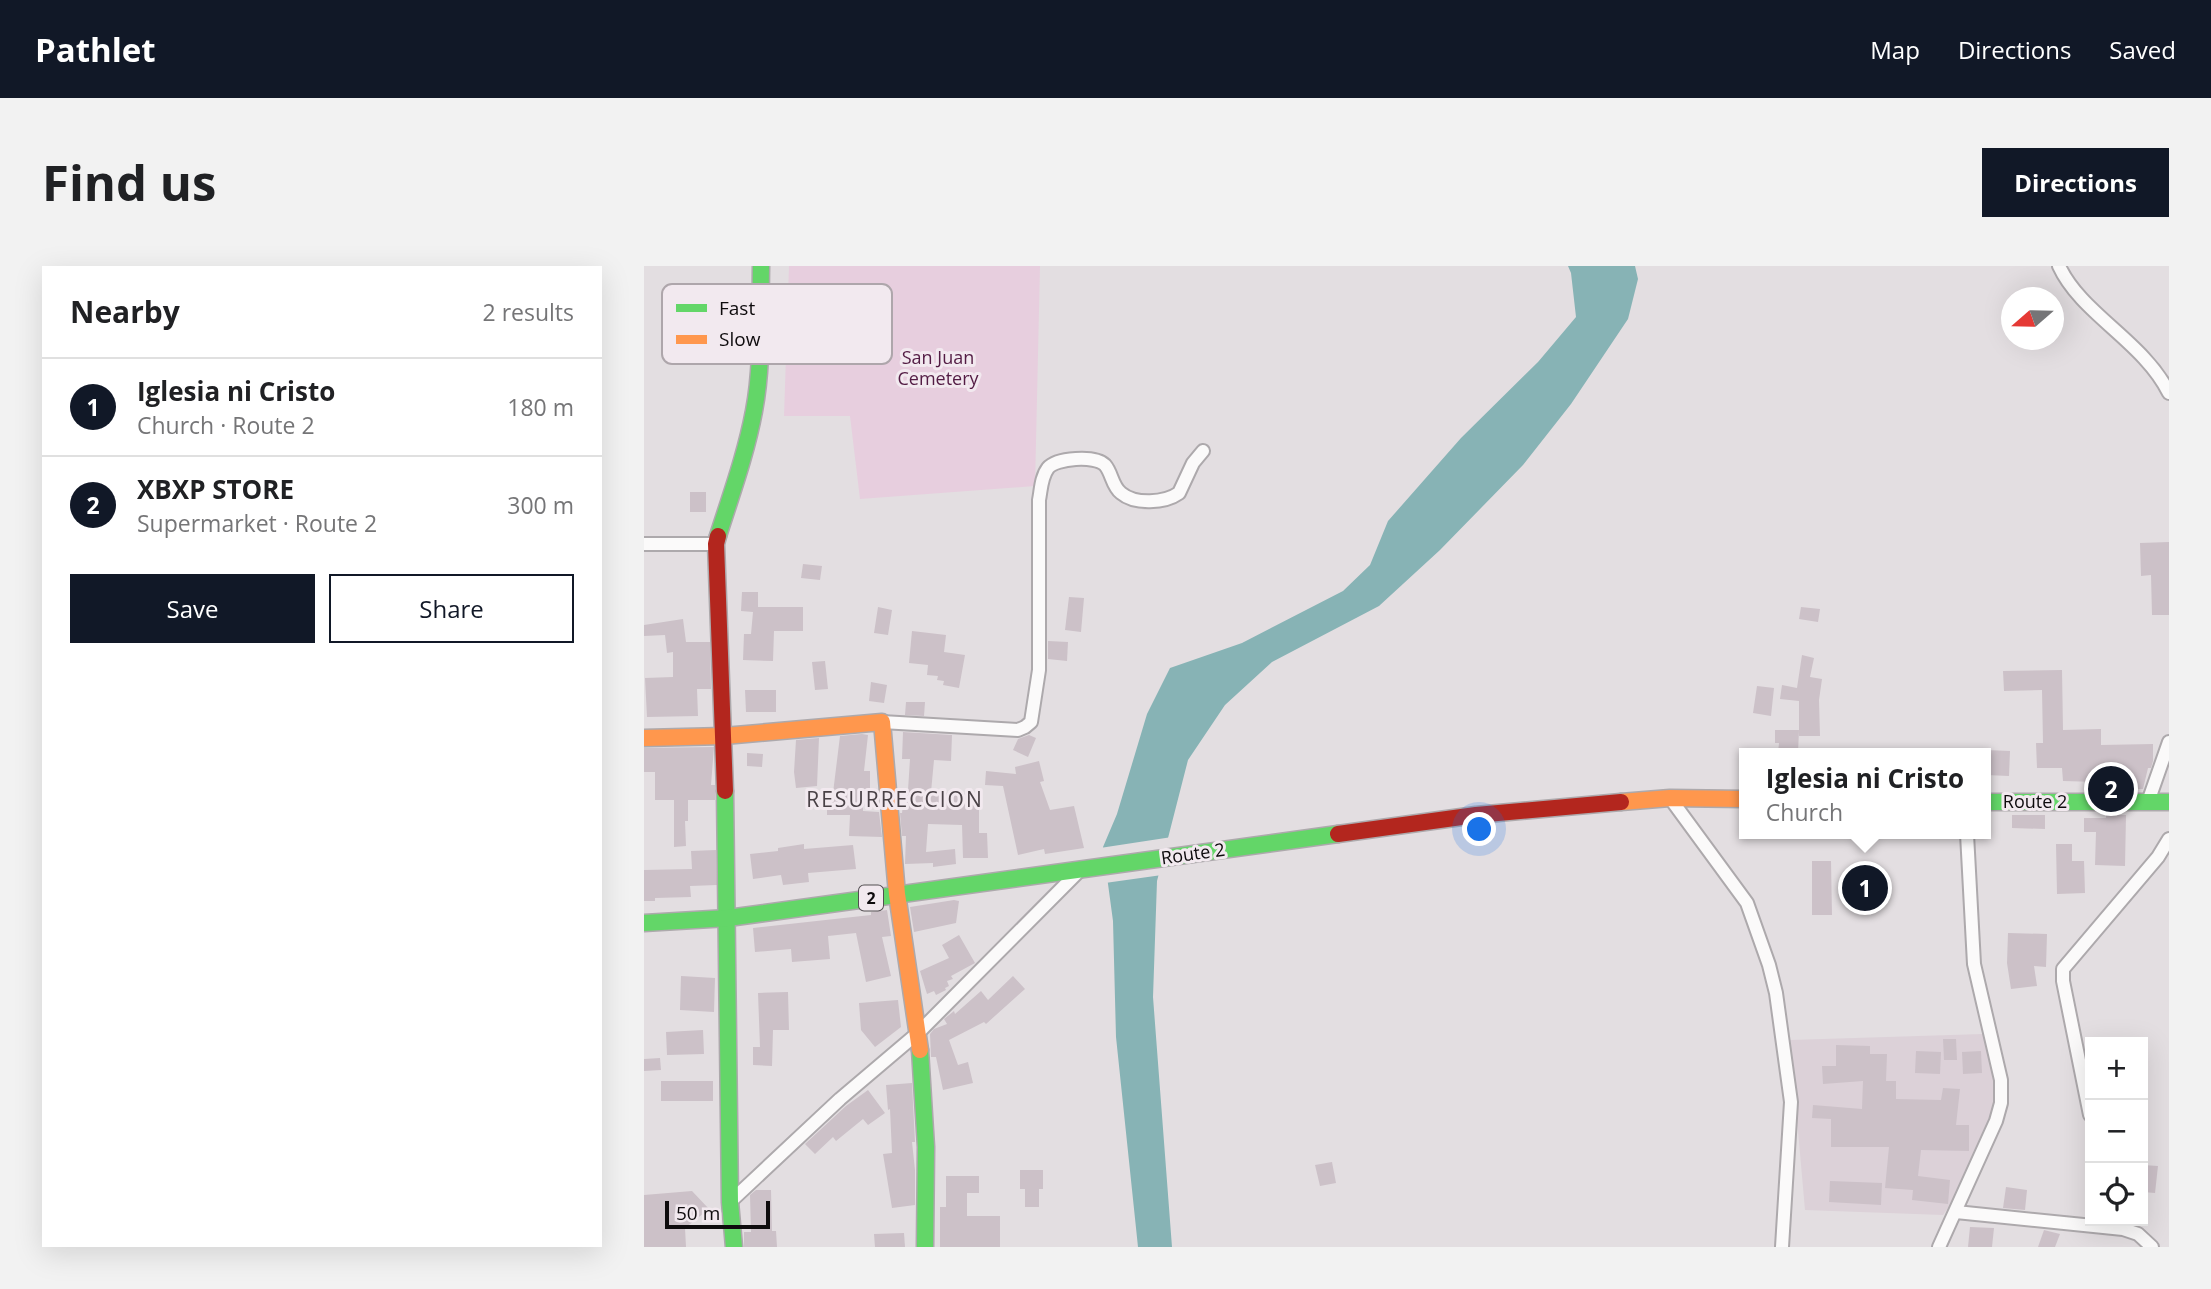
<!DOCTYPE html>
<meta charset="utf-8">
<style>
:root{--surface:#fff;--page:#f2f2f2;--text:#202124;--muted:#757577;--line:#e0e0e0;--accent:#111827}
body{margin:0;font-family:"Open Sans",sans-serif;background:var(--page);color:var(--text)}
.controls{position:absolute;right:21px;bottom:21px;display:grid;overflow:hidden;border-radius:0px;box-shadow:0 7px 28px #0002}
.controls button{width:63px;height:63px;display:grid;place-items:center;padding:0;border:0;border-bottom:2px solid var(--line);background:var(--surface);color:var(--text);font:35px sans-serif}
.compass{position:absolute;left:1357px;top:21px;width:63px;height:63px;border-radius:50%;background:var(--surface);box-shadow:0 7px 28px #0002;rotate:250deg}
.scale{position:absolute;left:21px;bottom:18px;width:105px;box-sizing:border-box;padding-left:7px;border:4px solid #0e0b0d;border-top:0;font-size:19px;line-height:24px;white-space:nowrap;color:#0e0b0d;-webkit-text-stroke:5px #f2e9ef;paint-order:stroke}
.you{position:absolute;left:836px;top:564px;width:24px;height:24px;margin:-18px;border:5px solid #fff;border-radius:50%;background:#1a73e8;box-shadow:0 0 0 10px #1a73e833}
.badge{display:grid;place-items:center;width:46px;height:46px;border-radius:50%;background:var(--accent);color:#fff;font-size:23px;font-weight:700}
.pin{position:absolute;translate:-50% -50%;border:4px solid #fff;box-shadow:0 2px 7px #0006}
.popup{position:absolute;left:1095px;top:482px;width:252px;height:91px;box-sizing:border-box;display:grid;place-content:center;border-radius:0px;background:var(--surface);filter:drop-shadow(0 2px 5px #0005);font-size:23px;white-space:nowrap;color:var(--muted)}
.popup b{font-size:26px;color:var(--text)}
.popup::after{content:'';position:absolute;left:50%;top:100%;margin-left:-14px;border:14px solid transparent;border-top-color:var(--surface)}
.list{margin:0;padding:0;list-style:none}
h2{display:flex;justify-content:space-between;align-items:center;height:91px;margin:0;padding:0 28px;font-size:30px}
h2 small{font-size:23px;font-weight:400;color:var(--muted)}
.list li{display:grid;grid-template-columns:46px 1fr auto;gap:21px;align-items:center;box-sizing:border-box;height:98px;padding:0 28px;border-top:2px solid var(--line)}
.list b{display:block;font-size:26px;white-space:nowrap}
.list p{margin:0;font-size:23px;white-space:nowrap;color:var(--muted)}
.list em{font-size:23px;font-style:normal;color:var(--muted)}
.actions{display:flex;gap:14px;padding:21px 28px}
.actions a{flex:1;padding:16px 0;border:2px solid var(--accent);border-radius:0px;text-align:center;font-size:24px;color:var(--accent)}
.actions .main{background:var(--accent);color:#fff}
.icon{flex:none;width:38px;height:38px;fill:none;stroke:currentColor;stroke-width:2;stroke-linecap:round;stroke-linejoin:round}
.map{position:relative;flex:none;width:1525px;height:981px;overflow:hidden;border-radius:0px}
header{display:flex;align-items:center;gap:42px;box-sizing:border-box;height:98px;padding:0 35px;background:var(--accent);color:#fff}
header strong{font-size:33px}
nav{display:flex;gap:38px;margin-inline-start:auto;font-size:24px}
.intro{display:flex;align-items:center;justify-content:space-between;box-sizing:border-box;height:168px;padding:0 42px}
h1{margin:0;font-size:49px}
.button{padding:18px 32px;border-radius:0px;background:var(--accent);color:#fff;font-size:24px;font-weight:700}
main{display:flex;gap:42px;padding:0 42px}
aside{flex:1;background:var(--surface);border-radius:0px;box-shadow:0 7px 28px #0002}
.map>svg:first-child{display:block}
</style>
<header>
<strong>Pathlet</strong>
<nav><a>Map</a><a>Directions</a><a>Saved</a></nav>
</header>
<div class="intro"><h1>Find us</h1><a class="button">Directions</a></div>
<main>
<aside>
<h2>Nearby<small>2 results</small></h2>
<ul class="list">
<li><span class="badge">1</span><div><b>Iglesia ni Cristo</b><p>Church · Route 2</p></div><em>180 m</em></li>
<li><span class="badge">2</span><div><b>XBXP STORE</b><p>Supermarket · Route 2</p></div><em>300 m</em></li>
</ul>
<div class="actions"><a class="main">Save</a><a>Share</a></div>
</aside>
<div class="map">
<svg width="1525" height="981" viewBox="0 0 1525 981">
<rect width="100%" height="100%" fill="#e3dee1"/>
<!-- built -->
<path fill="#dcd1d8" d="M1339 768 1354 830 1315 926 1299 949 1161 944 1146 774Z"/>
<!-- green -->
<path fill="#e7cede" d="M145 0H396L391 220 216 233 206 150H140Z"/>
<!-- water -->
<path fill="#87b3b5" d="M924 0H991L994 13 984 53 927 138 879 199 796 284 735 340 628 396 581 439 544 494 513 615 509 731 528 981H494L472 771 469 655 459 581 473 548 503 448 526 402 598 377 699 325 726 299 744 255 817 172 894 96 932 51 927 7Z"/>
<!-- pier -->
<path fill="#e3dee1" d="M528 571 518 609 461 617 456 582Z"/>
<!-- building -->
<g fill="#ccc1c8">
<rect x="46" y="226" width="16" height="20"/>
<path d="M1525 276V349H1508L1507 309 1497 310 1496 277Z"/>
<path d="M159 298 178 300 176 314 157 312Z"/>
<path d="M98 326H114V341H159V365H130L129 395 99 394 100 368H107L109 346 97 345Z"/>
<path d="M425 331 440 332 437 366 421 364Z"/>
<path d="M234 341 248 344 244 369 230 367Z"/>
<path d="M1157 341 1176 343 1174 356 1155 353Z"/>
<path d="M39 353 42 376H66L67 423H53L54 450 3 451 1 412 29 411V386L23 387 21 369 0 370V359Z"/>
<path d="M268 365 302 369 300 386 321 389 315 422 299 419 300 415 293 414 294 410 283 409 284 399 265 397Z"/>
<path d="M404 375 424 376 423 395 404 393Z"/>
<path d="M1158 389 1170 392 1166 411 1178 413 1175 434 1176 470H1155V435L1136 433 1138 419 1153 422Z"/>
<path d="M181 395 184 423 171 424 168 396Z"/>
<path d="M1418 404 1419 464 1457 463V479L1509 478V495L1507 502H1504L1499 523H1491V514H1454L1455 516 1419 515 1418 502H1393L1392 477H1399L1398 424 1360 425 1359 405Z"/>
<path d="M227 416 243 419 240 437 225 435Z"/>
<path d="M1113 420 1130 422 1127 450 1109 447Z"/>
<path d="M101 424H132V446H102Z"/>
<path d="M262 436H281L280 450 261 449Z"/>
<path d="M1131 464H1155L1154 487H1134L1135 477H1131Z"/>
<path d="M259 466 308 469 307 495 290 494 287 526 335 528V567H343L344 592H319L318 559 284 558 282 586 311 583 312 598 289 601V597L261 598 262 570H258L256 547H258L259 539 263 540 266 493H258Z"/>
<path d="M218 468 224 469 220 505H226V523H219V545L235 546 238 571 205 570 206 549H183V535H188L196 470Z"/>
<path d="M385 469 392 472 384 491 369 484 374 473Z"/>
<path d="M175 472 173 520 152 522 150 506 152 474Z"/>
<path d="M70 481 67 519H71V534H44V555H41L42 580 30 581V534H11V506H0V482Z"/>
<path d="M1342 484 1366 485 1365 510 1342 509Z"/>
<path d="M103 487 119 488 118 501 103 500Z"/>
<path d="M395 495 400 515 396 516 406 544 430 540 440 582 401 588 400 583 374 589 359 520 341 519 342 505 372 508 371 501Z"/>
<path d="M1368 549H1401V563L1368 562Z"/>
<path d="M1462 549H1482L1481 600 1451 599 1452 566H1440V552H1462Z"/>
<path d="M160 578V583L209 579 212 603 164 607 165 616 139 619 137 609 109 613 106 588 134 585V582Z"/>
<path d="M1412 578H1428V595H1440L1441 627 1413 628Z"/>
<path d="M72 584 73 619 46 620 47 631 11 632V635H0V604L48 603 47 585Z"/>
<path d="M1168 595H1187L1188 649H1168Z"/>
<path d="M310 634 315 635 312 657 270 666 266 641Z"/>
<path d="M243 644 247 670 238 671 247 710 222 716 212 667 184 670 186 693 148 696 147 683 111 686 109 662 227 649V646Z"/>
<path d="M1364 667 1403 668 1402 701 1390 700 1393 720 1367 723 1363 697Z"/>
<path d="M315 669 331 697 307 710 309 713 303 715 305 720 301 722 302 724 292 729 290 725 283 728 276 705 305 692 298 679Z"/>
<path d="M37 710 71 712 70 746 36 744Z"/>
<path d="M369 710 381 723 342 758 340 756 305 774 314 799 324 796 329 817 299 824 292 791H287L286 768 290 763 303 758 300 753 310 745 311 748 337 725 344 734Z"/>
<path d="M144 726 145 764H129L128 800 109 799V781H116L114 727Z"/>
<path d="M254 734 257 761 231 781 217 764 215 737Z"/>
<path d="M59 764 60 788 23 789 22 766Z"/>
<path d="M1299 773H1312L1313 794H1300Z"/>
<path d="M1192 779 1226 780V788H1243L1242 815H1252V833L1297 834 1299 822 1316 823 1312 859H1325V885L1277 884 1274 910 1306 914 1304 938 1268 934 1269 924 1241 922 1245 881H1187V853L1168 852 1169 839 1218 843 1219 815 1179 818 1178 800H1192Z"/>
<path d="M1272 785 1297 786 1296 808 1271 807Z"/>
<path d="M1337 785 1338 807 1319 808 1318 786Z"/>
<path d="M16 792 17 804 0 805V793Z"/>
<rect x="17" y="815" width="52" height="20"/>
<path d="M268 817 271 876H268L271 904V939L248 942 239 888 248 887 246 843 244 844 242 819Z"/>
<path d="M224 824 241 847 224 859 219 853 192 875 189 871 171 888 161 878 202 840Z"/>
<path d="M688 896 692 917 676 920 671 899Z"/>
<path d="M1499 899 1514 900 1511 927 1499 926Z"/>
<path d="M376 904H399V923H395V941H381V923H376Z"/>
<path d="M302 910H335V927H323V950H356V981H296V941H302Z"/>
<path d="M1186 915 1238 917 1237 939 1185 936Z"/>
<path d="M1362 921 1383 924 1381 944 1359 942Z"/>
<path d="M112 924H127L128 965H132L133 981H100V966H107L106 929Z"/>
<path d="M48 925 65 943 41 962 42 981H0V929Z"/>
<path d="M1326 961 1350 962 1348 981H1324Z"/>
<path d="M1400 964 1416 968 1411 981H1394Z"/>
<path d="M260 967 261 981H231L230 968Z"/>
</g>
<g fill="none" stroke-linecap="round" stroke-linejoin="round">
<defs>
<g id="street">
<path d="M1415 0C1437 48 1499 75 1525 127"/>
<path d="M0 278H72"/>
<path d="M238 456 374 464 381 461 387 456 395 404V234C397 224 397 211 404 202 412 192 451 189 461 199 468 207 468 220 477 227 491 239 521 237 535 227L549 197 559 185"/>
<path d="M1026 532 1103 637 1125 699 1132 727 1147 836 1138 981"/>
<path d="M1504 536 1525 476"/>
<path d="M1446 849 1419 715V703L1514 591 1525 573"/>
<path d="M86 936 196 833 275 766 436 604"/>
<path d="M1312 946 1479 963 1494 968 1508 981"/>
<path d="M1295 981 1352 855 1357 837V814L1330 698 1323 568"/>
</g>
<g id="fast">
<path d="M74 270C87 229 102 188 110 145 119 98 116 48 117 0"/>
<path d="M81 525 86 936 90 981"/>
<path d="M1342 536H1525"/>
<path d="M0 657 84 652 694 568"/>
<path d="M276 784 282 881 281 981"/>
</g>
<g id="slow">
<path d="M0 472 80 470 238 456 253 628 276 784"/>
<path d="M977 536 1026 532 1100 533"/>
</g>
<g id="jam">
<path d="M74 270 72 278 81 525"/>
<path d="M694 568 832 549 977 536"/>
</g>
</defs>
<!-- street casing -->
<use href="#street" stroke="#ada9ac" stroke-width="16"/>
<!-- fast casing -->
<use href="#fast" stroke="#ada9ac" stroke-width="19"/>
<!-- slow casing -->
<use href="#slow" stroke="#ada9ac" stroke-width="19"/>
<!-- jam casing -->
<use href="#jam" stroke="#ada9ac" stroke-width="19"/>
<!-- street -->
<use href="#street" stroke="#fbfafa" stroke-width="12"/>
<!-- fast -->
<use href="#fast" stroke="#63d668" stroke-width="16"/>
<!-- slow -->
<use href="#slow" stroke="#ff974d" stroke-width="16"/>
<!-- jam -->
<use href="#jam" stroke="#b3261e" stroke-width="16"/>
</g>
<g text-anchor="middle" stroke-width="6" stroke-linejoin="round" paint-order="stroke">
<!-- shield labels -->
<rect fill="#f2e9ef" stroke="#524e51" stroke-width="2" x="215" y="619.5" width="24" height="25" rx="5"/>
<g font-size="16" font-weight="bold" fill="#0e0b0d">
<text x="227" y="638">2</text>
</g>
<!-- park labels -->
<g font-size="18" fill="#531c44" stroke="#f2e9ef">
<text x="294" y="98">San Juan<tspan x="294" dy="21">Cemetery</tspan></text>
</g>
<!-- street labels -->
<g font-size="18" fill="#0e0b0d" stroke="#f2e9ef">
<text x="1391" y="542">Route 2</text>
<text transform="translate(549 588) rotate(-8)" y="6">Route 2</text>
</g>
<!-- quarter labels -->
<g font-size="21" letter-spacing="2" fill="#494146" stroke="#f2e9ef">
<text x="251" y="541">RESURRECCION</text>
</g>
</g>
<!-- legend -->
<rect x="18" y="18" width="230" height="80" rx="10" fill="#f2e9ef" stroke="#aea6ab" stroke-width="2"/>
<rect x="32" y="38" width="31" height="8" fill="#63d668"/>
<rect x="32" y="69" width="31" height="9" fill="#ff974d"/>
<g font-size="19" fill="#0e0b0d">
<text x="75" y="49">Fast</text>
<text x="75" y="80">Slow</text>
</g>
</svg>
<div class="controls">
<button>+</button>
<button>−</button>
<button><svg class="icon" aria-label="locate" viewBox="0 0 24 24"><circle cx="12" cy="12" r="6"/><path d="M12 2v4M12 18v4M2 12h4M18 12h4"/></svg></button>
</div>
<svg class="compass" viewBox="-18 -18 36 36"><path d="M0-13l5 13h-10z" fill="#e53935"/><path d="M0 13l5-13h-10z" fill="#757577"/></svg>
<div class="scale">50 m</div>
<div class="you"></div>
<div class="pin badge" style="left:1221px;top:622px">1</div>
<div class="popup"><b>Iglesia ni Cristo</b>Church</div>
<div class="pin badge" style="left:1467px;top:523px">2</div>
</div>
</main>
